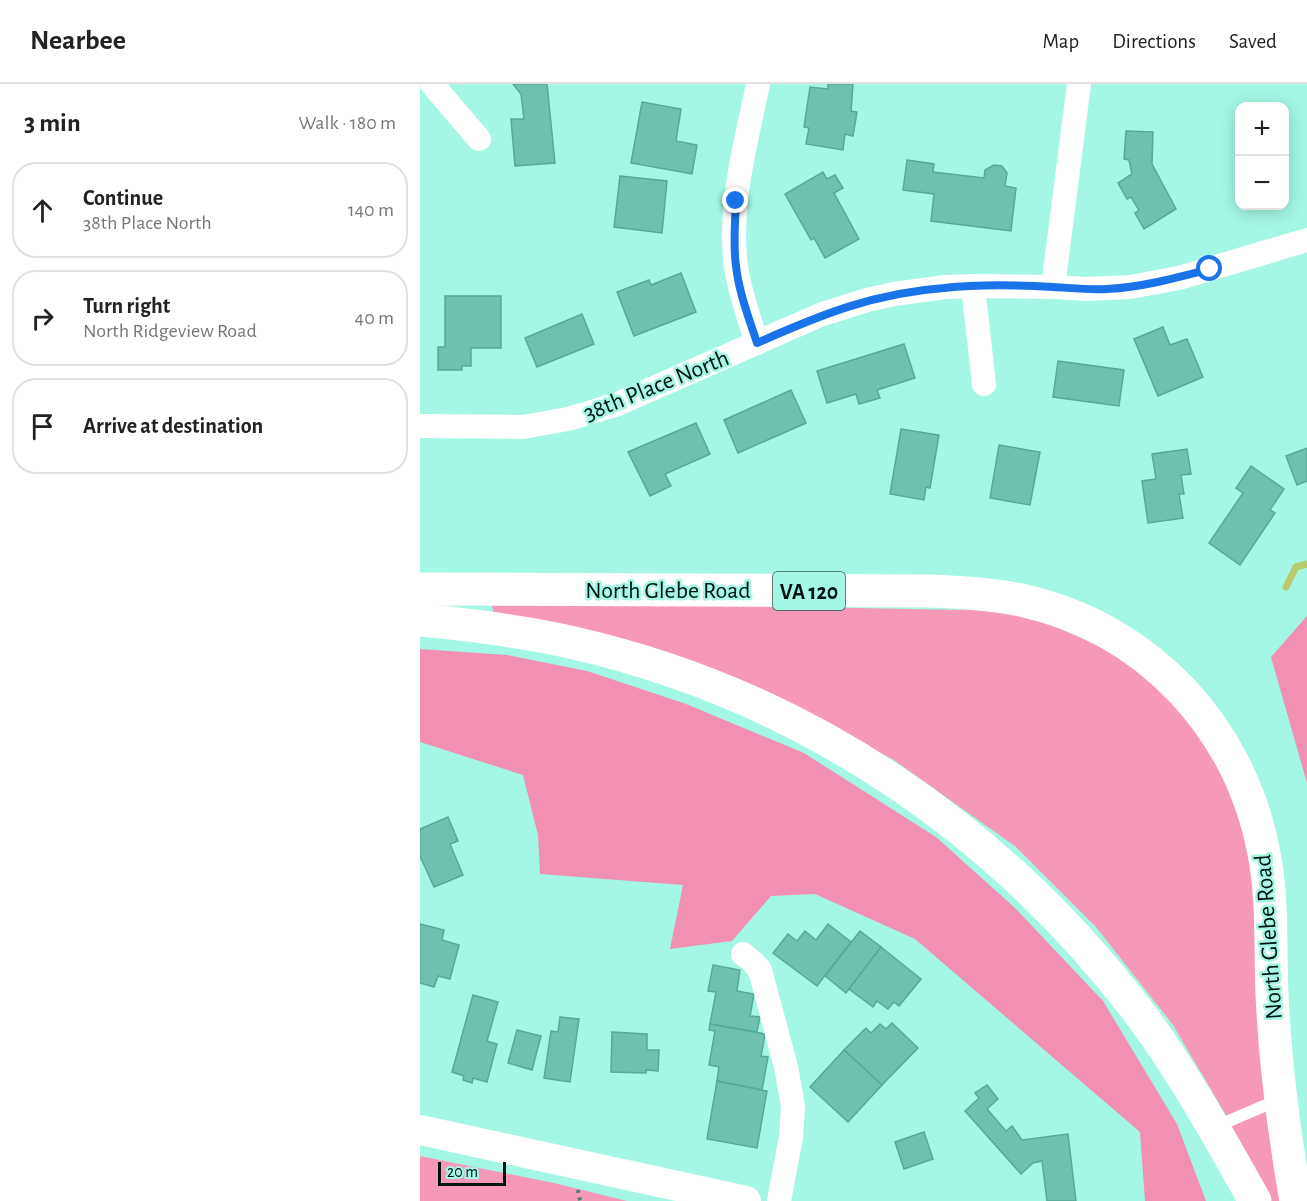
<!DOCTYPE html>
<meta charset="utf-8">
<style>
:root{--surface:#fff;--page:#f6f6f6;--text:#222;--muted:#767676;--line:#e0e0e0}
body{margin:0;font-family:"Alegreya Sans",sans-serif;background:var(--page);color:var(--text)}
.controls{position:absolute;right:18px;top:18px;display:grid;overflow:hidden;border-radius:12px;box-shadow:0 3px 15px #0003}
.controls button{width:54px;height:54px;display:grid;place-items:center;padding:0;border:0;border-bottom:2px solid var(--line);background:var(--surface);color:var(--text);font:30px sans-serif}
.scale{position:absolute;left:18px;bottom:15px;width:68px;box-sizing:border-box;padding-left:6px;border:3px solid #00130e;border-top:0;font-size:16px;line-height:21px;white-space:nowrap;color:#00130e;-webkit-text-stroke:4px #a3f7e4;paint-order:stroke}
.stop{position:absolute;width:18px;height:18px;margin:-14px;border:4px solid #1a73e8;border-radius:50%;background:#fff}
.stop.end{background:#1a73e8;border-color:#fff;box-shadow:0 2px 6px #0008}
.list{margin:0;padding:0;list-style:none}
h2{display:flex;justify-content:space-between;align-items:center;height:78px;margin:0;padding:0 24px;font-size:26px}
h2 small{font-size:20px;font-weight:400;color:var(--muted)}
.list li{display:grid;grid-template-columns:39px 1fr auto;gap:18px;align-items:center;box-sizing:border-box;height:96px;margin:0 12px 12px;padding:0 12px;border:2px solid var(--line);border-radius:24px}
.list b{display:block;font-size:22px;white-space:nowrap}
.list p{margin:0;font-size:20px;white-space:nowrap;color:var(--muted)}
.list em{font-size:20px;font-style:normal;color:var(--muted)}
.icon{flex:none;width:33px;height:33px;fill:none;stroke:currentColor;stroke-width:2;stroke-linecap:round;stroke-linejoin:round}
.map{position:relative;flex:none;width:887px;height:1117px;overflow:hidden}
header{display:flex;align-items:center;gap:36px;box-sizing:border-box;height:84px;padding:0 30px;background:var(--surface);border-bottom:2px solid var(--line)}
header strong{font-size:28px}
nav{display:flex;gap:33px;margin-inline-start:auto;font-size:21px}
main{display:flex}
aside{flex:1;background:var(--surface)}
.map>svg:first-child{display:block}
</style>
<header>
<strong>Nearbee</strong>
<nav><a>Map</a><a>Directions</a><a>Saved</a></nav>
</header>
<main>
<aside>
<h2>3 min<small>Walk · 180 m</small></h2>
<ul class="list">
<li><svg class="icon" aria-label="ahead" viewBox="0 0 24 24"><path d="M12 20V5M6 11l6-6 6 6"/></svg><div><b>Continue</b><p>38th Place North</p></div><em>140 m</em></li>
<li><svg class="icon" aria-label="right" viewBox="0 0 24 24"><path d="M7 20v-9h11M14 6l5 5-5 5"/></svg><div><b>Turn right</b><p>North Ridgeview Road</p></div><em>40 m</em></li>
<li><svg class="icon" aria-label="arrive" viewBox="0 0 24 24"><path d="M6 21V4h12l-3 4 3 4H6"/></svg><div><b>Arrive at destination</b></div></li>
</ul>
</aside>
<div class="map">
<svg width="887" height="1117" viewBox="0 0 887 1117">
<rect width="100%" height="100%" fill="#a3f7e4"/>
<!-- green -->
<g fill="#f699b9">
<path d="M71 517 598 527 706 573 760 624 801 682 829 751 863 1117H843L806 1031 753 941 676 843 596 763 474 676 338 605 75 535Z"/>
<path d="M0 1072 134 1099 207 1117H0Z"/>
</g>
<!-- forest -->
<g fill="#f190b2">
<path d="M887 532V699L851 573Z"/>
<path d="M0 565 87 571 167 587 266 620 384 669 516 753 595 824 683 917 757 1040 786 1117H725L720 1048 495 855 395 810 351 812 312 857 250 865 263 801 120 790 118 751 103 691 0 658Z"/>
</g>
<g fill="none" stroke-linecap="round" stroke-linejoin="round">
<!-- stream -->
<path stroke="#b8cb6c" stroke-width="7" d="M866 503 876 483 887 480"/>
</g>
<!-- building -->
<g fill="#6ec1af" stroke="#55a997" stroke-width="1.5">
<path d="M93 0H127L135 79 95 82 91 35H104L101 10Z"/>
<path d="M408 0H433L431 27 437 28 433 52 425 50 423 66 386 60 389 44 384 43 390 3 408 5Z"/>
<path d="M222 18 261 25 256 57 277 61 272 90 211 79Z"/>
<path d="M706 47 733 48 732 80 756 125 724 145 715 129 719 126 711 113 707 115 698 99 712 90 709 76 704 75Z"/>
<path d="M487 76 514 80 513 88 564 94 565 86 574 81 582 82 587 89 585 102 596 104 591 147 511 137 514 110 483 106Z"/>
<path d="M403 88 407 95 415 91 423 104 414 109 439 155 405 174 394 154 391 156 365 110Z"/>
<path d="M200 92 247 97 242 149 194 143Z"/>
<path d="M261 189 276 228 214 252 197 208 229 196 231 201Z"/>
<path d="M25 212H81V264H51V282H42V286H18V263H25Z"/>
<path d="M162 230 174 260 117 283 105 254Z"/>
<path d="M743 243 750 261 767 255 783 293 738 312 714 255Z"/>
<path d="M484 260 495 294 457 306 460 314 439 320 436 310 407 319 397 287Z"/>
<path d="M638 277 704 286 699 322 633 313Z"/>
<path d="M371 306 386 339 318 369 304 336Z"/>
<path d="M276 339 290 370 245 390 251 402 230 412 208 368Z"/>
<path d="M481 345 519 351 510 404 506 403 504 416 470 410Z"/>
<path d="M579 361 620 368 610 421 570 414Z"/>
<path d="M887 364V397L877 401 866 372Z"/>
<path d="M767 365 771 390 761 391 764 410H759L763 434 728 439 722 397 736 395 732 370Z"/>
<path d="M831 382 864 405 850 426 855 429 820 481 789 459 823 409 816 404Z"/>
<path d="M28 733 38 757 30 760 43 791 14 803 0 772V745Z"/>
<path d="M0 840 24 846 22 856 39 861 30 895 18 892 14 903 0 899Z"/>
<path d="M408 840 431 858 397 902 353 869 368 850 377 857 385 847 396 856Z"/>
<path d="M440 847 461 863 426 909 405 892Z"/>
<path d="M461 863 501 895 479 922 474 918 468 925 457 917 453 923 429 905Z"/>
<path d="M293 881 320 886 317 907 334 910 330 932 340 933 337 948 290 940 296 908 288 907Z"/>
<path d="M53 911 78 918 67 957 77 960 67 998 53 994 52 999 43 996 44 992 32 988Z"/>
<path d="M140 933 159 935 150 998 124 994 131 947 138 948Z"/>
<path d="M472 939 498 964 462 1001 424 966 446 944 451 949 460 940 466 945Z"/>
<path d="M290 940 345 950 341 972 348 973 342 1006 297 997 299 983 289 981 295 947 289 946Z"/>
<path d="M97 946 121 952 112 986 88 979Z"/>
<path d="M192 948 227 950V966H239L238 987 226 986V989L191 988Z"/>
<path d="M424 966 462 1001 428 1038 390 1003Z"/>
<path d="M297 997 347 1007 337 1064 287 1055Z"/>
<path d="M567 1001 578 1015 567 1025 586 1047 592 1042 602 1056 648 1050 656 1117H627L622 1077 613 1079 601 1090 545 1027 559 1014 555 1009Z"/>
<path d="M504 1048 513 1075 484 1085 475 1058Z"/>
</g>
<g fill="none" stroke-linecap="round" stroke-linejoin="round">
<!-- path -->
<path stroke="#4c7e72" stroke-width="4" stroke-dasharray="3 4.5" stroke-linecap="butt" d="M158 1106 160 1117"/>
<!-- service -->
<path stroke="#fff" stroke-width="12" d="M795 1043 858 1016"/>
<!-- minor -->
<g stroke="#fff" stroke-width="24">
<path d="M12 0 59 55"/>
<path d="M553 202 564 300"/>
<path d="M633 203 659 0"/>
<path d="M337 259C329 234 320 209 316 183 308 122 326 59 338 0"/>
<path d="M0 342 103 343 148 335 195 321 400 231 447 216 474 210 525 203 553 202 633 203 667 205 710 203 759 194 887 156"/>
<path d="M323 870 333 878 340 886 366 983 373 1022 371 1053 359 1117"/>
</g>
<!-- tertiary -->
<path stroke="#fff" stroke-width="30" d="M0 1046 326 1117"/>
<!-- primary -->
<g stroke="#fff" stroke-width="33">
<path d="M0 505 510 507C541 508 571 510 601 516 728 544 820 643 844 769 853 815 850 863 852 910 855 979 864 1048 876 1117"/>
<path d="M0 536C52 541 103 547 154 559 382 611 579 744 720 930 764 989 799 1053 835 1117"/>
</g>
</g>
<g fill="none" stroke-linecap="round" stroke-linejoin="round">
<!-- route -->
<path stroke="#1a73e8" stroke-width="8" d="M316 117C315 139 313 161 316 182 319 209 329 234 337 259 400 231 454 209 524 204 560 200 597 201 633 203 651 204 669 206 687 205 723 203 756 194 790 185"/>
</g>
<g text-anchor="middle" stroke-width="5" stroke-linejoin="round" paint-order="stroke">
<!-- shield labels -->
<rect fill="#a3f7e4" stroke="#31574e" stroke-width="1.5" x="353" y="488" width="72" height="38" rx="4.5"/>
<g font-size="22" font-weight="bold" fill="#00130e">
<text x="389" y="515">VA 120</text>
</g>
<!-- street labels -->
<g font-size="24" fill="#00130e" stroke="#a3f7e4">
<text transform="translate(236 301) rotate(-22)" y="8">38th Place North</text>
<text x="248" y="514">North Glebe Road</text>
<text transform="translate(848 853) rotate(-94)" y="8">North Glebe Road</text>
</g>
</g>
</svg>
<div class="controls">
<button>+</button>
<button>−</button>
</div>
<div class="scale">20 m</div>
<div class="stop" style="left:790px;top:185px"></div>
<div class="stop end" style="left:316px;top:117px"></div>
</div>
</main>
